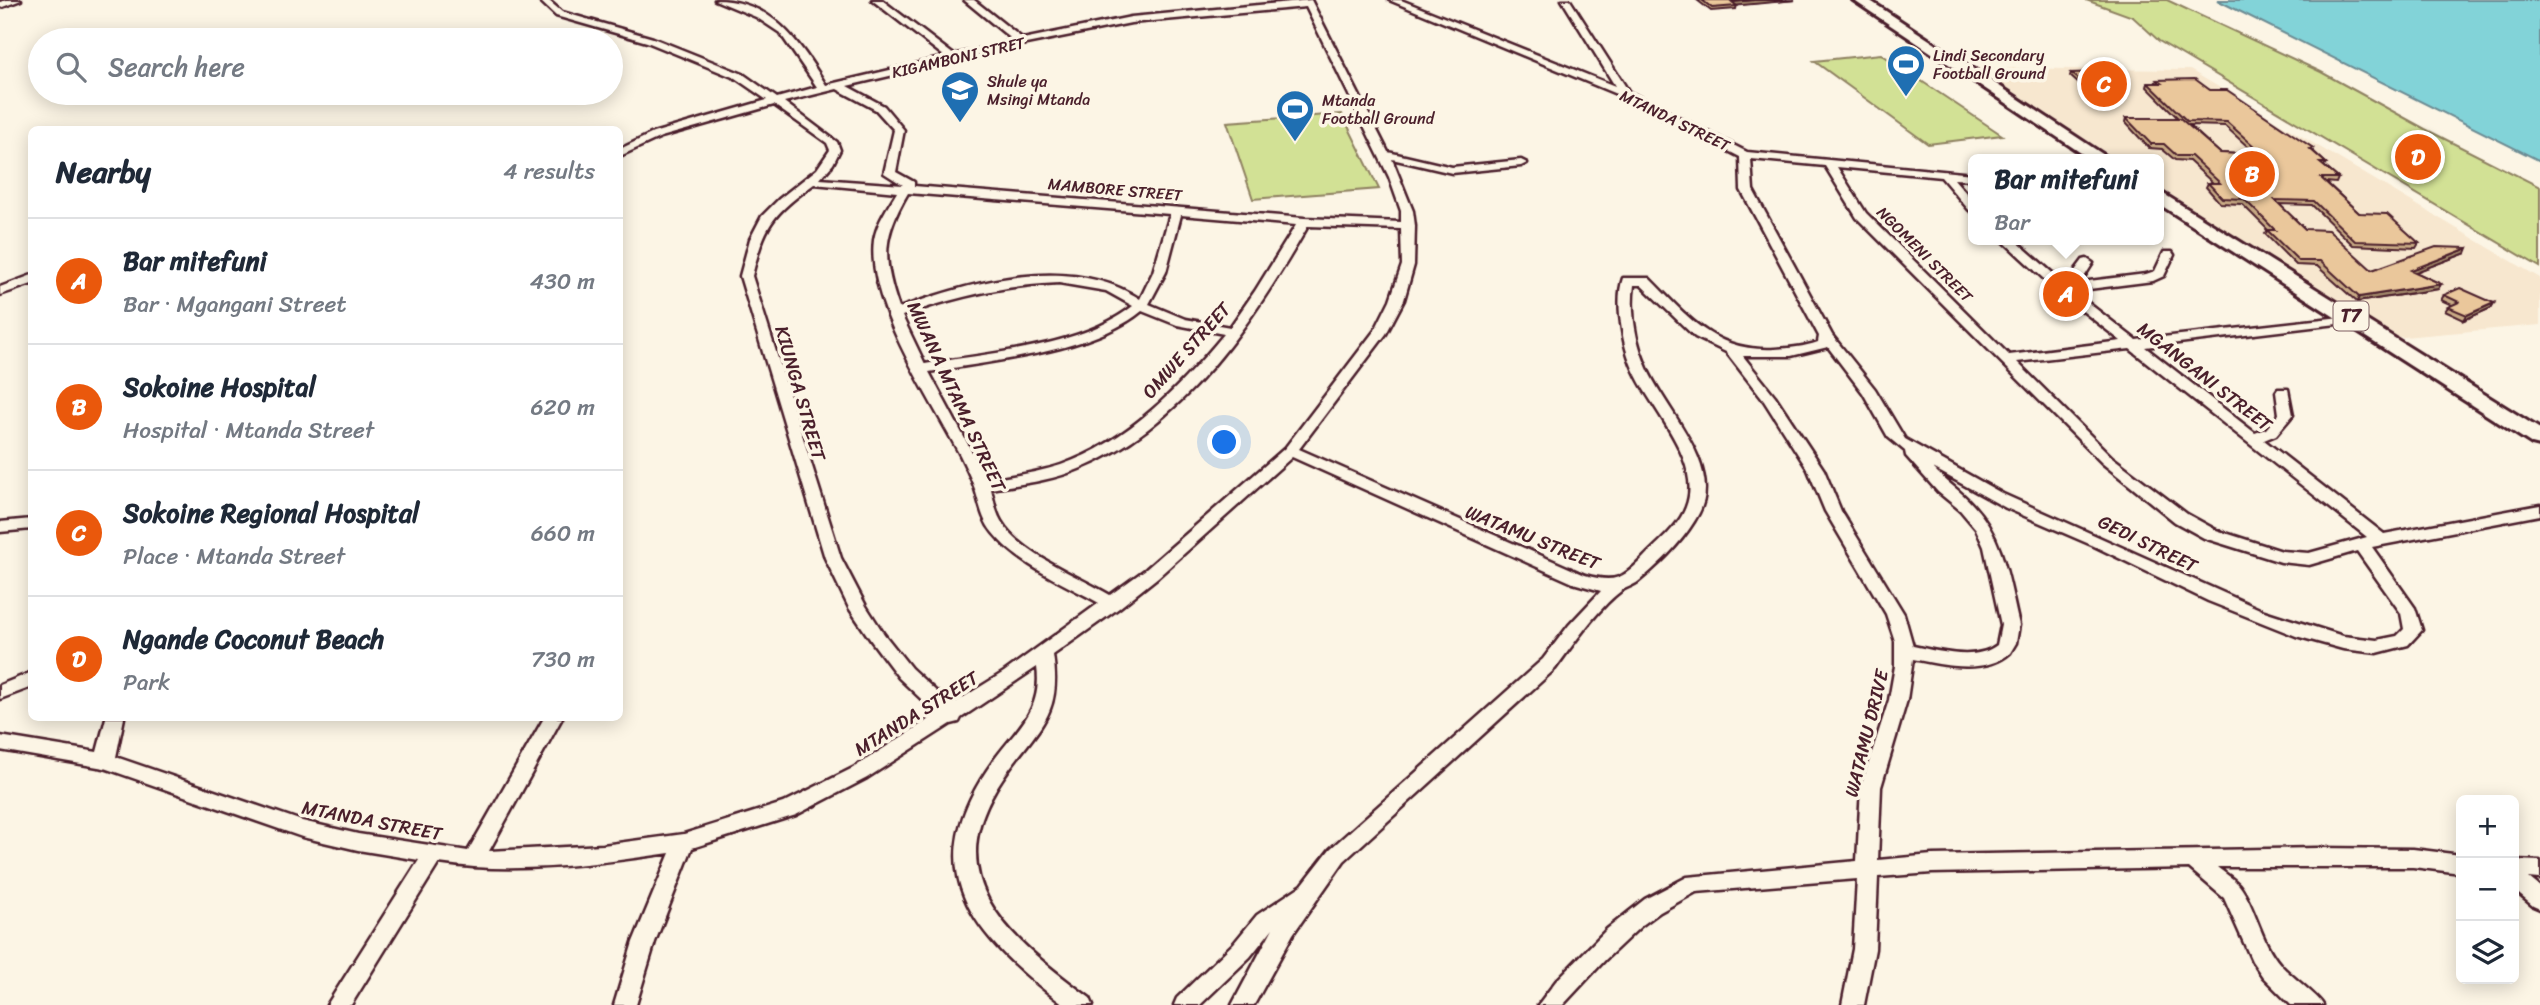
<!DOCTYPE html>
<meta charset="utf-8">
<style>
:root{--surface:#fff;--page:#f2f2f3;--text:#1f2937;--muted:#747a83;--line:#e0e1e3;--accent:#ea580c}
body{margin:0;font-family:Sriracha,sans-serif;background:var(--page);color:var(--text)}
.controls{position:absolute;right:21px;bottom:21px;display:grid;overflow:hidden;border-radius:10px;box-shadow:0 4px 18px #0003}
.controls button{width:63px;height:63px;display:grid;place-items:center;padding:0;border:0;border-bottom:2px solid var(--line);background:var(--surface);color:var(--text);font:35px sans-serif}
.you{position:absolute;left:1225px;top:443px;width:24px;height:24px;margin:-18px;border:5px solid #fff;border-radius:50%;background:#1a73e8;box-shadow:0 0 0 10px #1a73e833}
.badge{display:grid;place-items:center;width:46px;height:46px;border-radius:50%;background:var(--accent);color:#fff;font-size:23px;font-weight:700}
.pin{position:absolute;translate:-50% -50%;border:4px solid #fff;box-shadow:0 2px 7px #0006}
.popup{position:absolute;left:1968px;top:154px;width:196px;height:91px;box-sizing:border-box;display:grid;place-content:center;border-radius:10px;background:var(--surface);filter:drop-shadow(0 2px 5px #0005);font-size:23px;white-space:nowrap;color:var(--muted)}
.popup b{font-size:26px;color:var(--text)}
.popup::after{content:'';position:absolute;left:50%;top:100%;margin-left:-14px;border:14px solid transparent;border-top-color:var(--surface)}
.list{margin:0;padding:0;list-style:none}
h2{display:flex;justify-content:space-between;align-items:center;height:91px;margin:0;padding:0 28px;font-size:30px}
h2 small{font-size:23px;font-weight:400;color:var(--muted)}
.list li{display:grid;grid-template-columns:46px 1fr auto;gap:21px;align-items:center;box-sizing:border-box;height:126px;padding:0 28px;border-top:2px solid var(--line)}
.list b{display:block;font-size:26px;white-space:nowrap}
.list p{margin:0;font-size:23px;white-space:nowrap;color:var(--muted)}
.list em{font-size:23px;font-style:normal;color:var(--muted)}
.icon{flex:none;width:38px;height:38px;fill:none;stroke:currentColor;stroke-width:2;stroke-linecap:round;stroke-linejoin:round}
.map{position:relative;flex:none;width:2540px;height:1005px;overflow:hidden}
.search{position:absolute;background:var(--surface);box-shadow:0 4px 18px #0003;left:28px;top:28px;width:595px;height:77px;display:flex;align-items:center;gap:18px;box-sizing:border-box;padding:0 24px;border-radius:38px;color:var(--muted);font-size:26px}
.panel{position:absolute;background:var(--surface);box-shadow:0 4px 18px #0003;left:28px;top:126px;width:595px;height:595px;border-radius:10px}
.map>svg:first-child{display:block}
</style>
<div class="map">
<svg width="2540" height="1005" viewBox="0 0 2540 1005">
<rect width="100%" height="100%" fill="#fcf5e5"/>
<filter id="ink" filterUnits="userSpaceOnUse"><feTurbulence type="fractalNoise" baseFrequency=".0143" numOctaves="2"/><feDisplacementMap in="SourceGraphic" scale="14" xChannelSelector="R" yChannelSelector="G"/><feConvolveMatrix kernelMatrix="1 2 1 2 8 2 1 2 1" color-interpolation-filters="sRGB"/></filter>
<g filter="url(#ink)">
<!-- built -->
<path fill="#f7e7cf" d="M1975 68 2190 70 2540 278V325L2392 338 2159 187V159H2116Z"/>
<!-- green -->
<g fill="#d2e195" stroke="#8e8060" stroke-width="2">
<path d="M2086 0H2167L2321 72 2425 129 2540 187V267L2159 41 2133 17Z"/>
<path d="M1881 54 2002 135 1928 144 1814 61Z"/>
<path d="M1342 114 1379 189 1253 199 1227 122Z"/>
</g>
<!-- water -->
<path fill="#82d3d8" stroke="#6c8b93" stroke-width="2" d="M2217 0H2540V161Z"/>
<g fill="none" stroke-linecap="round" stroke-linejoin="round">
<defs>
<g id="minor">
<path d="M7 0H21L0 8V2Z"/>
<path d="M539 0H548L562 12 653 38 743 74 777 98 817 87 780 33 756 17 715 0C772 0 799 42 826 85L945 57 872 0H882L954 55 1014 41 964 0H974L1023 39 1131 17 1311 0 1388 152 1452 167 1521 160 1527 163 1521 166 1452 173 1392 159 1413 211 1415 226 1414 265 1404 300 1386 334 1299 449 1585 575C1616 584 1624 578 1645 556 1659 542 1679 526 1686 507 1703 464 1655 413 1637 377 1627 358 1622 336 1620 315 1619 303 1619 289 1623 278H1649C1689 318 1714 352 1775 349 1790 348 1804 347 1818 342L1819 336 1741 190 1740 157 1621 96 1389 0H1401L1615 86 1562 0H1570L1629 92 1747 152 1973 174V180L1954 179 1973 201V212L1969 210 1941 177 1837 167 1866 213 2009 355 2121 341 2057 291 2002 240H2015L2065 284 2083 260 2087 259 2093 263 2081 282 2146 274 2155 271 2164 252H2172L2174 255 2164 276 2153 281 2073 291 2136 340 2359 315 2361 318 2354 322 2145 347 2255 433 2266 429 2279 414 2276 392 2278 389H2288L2293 415 2276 435 2264 440 2384 534 2540 505V515L2372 547 2415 608 2422 630 2408 645 2377 653 2343 649 2296 636 2208 601 2094 546 2006 508 1933 468C1946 482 1961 491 1973 505 2004 538 2009 583 2019 625L2016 643 2010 653C1986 675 1942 665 1913 659L1907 700 1881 787 1878 860 1932 855 2317 848 2413 849 2461 855V873L2413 867H2217C2224 873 2233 878 2239 885 2255 905 2260 941 2280 964 2289 975 2319 996 2323 1005H2291L2263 977 2252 961 2224 898 2189 868 1932 873 1878 877 1875 949 1864 1005H1842L1853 949 1857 879 1696 892 1660 912 1641 926 1605 960 1563 1005H1538L1556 981 1607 929 1645 899 1687 877 1857 861 1861 787 1889 700 1895 666V641L1886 614 1825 511 1808 470 1764 401 1726 352 1695 337 1641 285H1634C1630 313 1636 343 1647 368 1664 408 1724 467 1699 513 1686 538 1661 563 1639 581 1633 586 1626 587 1621 591 1598 608 1572 646 1555 669L1344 861 1293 934 1254 1005H1232L1273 928 1250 957 1200 1005H1174L1177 998 1234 943 1257 915 1302 885 1330 849 1543 659 1569 625 1601 591 1573 583 1292 457 1158 577 1119 608 1053 655C1062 713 1041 725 1009 769 931 875 1005 935 1090 998L1093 1005H1064C972 935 914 870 994 760 1017 728 1043 711 1037 667L961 718 959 722 951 724 867 778 796 815 692 848 655 942 636 1005H614L633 942 670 853C595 864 514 875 439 863L351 1005H327L419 860 358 850 302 837 104 768 0 750V736L97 752 106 718H124L116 757 302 821 358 834 468 851 544 718H562L489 851 603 845 684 834 783 803 853 768 937 714 899 678 872 642 849 608 825 558 740 276 750 239 762 216 779 199 817 169 830 150 827 143 774 105 661 137 620 156V149L653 133 767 100 735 78 647 42 556 16ZM1306 7 1389 177 1401 211V222L1304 218 914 186V182L896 172 904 130 884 106 847 86 1021 45 1131 23ZM837 89 876 110 894 130 884 173 903 185 820 179 833 164 840 150 837 142 784 102ZM1751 159 1825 166 1857 218 2102 463 2175 522 2204 538 2281 562 2309 565 2357 551 2401 613 2404 629 2397 636 2377 640 2343 636 2264 611 2003 494 1905 439 1875 389 1832 335 1753 190ZM814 184 897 192C888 207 877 222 874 240 866 304 931 399 960 455 965 466 971 477 975 489 980 505 982 520 993 533 1020 566 1062 582 1099 603L1004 672 951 705 911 668 884 634 866 606 841 558 752 276C765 224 771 216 814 184ZM908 193 1170 214 1153 272 1140 299C1070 253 971 282 899 308 882 259 882 237 908 193ZM1181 215 1296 225 1255 291 1230 327 1185 319 1149 304 1166 272ZM1308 226 1401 229 1402 265 1390 300 1375 330 1285 448 1146 569 1110 595C1078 576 1020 554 1001 521 995 511 994 500 991 489 1020 484 1051 481 1079 469 1183 427 1254 320 1308 226ZM1059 283 1106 291 1133 306C1082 347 989 353 925 364L902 316C954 297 1005 285 1059 283ZM1142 311 1177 325 1224 334C1180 387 1128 442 1061 465 1037 473 1012 476 987 480L929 372C991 361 1093 352 1142 311ZM1828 347 1863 393 1888 437 1905 451 1906 456 1938 492 1960 510 1976 529 1984 547 2001 625 1997 645C1976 662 1938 651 1913 646L1904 614 1841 511 1824 470 1775 396 1743 356H1791ZM2130 349 2367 537 2309 553 2282 551 2216 530 2187 514 2112 457 2017 362Z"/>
<path d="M32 275V284L0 295V287Z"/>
<path d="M32 519V529L0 532V522Z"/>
<path d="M32 672V687L0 699V685Z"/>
<path d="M2514 860 2540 861V879L2529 878 2540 887V909L2533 906 2514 890Z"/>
</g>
<g id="trunk">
<path d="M1853 0H1869L2110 159H2090Z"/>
<path d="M2159 191 2540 429V446L2532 444 2159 204Z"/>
</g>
</defs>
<!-- minor casing -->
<use href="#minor" stroke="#4a1f2b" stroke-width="5"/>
<!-- trunk casing -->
<use href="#trunk" stroke="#4a1f2b" stroke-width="6"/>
<!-- minor -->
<use href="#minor" fill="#fcf5e5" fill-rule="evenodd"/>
<!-- trunk -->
<use href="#trunk" fill="#fcf5e5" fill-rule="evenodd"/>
</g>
<!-- wall -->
<g fill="#c9ab85" stroke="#4a1f2b" stroke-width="2" fill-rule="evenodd">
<path d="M1697 0H1795L1737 5 1736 9 1711 11Z"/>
<path d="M2071 73 2126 91 2125 95 2092 96 2070 76Z"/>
<path d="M2157 80 2210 90 2313 148 2312 150 2326 163 2324 166 2338 178 2336 183 2326 182 2359 213 2419 243 2416 248 2353 245 2312 205 2279 204 2305 229 2372 270 2466 253 2415 272 2441 284 2438 289 2357 302 2317 266 2296 265 2265 234 2268 230 2242 204 2220 203 2206 187 2208 183H2213L2189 161 2175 160 2162 149 2149 148 2125 122 2126 118H2178L2147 87 2148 83H2155ZM2189 125 2225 126 2257 155 2220 153Z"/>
<path d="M2444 295 2494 303 2491 308 2464 320 2445 311 2448 307 2452 305 2441 300Z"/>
</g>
<!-- shaded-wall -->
<g fill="#a48b6c" stroke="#4a1f2b" stroke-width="2">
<path d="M1754 0H1795L1732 6V2Z"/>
<path d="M2468 248 2466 253 2408 275 2411 270Z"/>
<path d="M2441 284 2438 289 2357 302 2359 297Z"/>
<path d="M2494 303 2491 308 2464 320 2467 315Z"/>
</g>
<!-- building -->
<g fill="#eac79b" stroke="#4a1f2b" stroke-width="2">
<path d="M1702 0H1754L1732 2 1737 6 1712 8Z"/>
<path d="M2103 72 2126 91H2094L2071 73Z"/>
<path d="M2195 79 2210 90H2227L2313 148 2310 149 2326 163H2320L2338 178H2321L2359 213 2387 214 2419 243 2355 241 2314 201 2275 200 2305 229 2328 230 2372 270 2436 247 2468 248 2411 270 2441 284 2359 297 2320 261H2299L2267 230H2275L2244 199 2222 198 2208 183H2220L2191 156H2177L2164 144H2151L2126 118H2180L2220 153 2264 155 2227 122 2187 121 2148 83H2161L2157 80Z"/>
<path d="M2460 288 2494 303 2467 315 2448 307 2459 302 2444 295Z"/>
</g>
</g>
<!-- icons -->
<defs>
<symbol id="stadium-pin" viewBox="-11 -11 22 30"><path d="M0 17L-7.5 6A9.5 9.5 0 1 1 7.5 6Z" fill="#1f6fb2" stroke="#fcf5e5"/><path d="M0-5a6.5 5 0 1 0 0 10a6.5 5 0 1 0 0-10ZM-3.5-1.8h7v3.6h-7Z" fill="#fff"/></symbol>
<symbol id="school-pin" viewBox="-11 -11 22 30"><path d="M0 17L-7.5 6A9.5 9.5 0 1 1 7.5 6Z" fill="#1f6fb2" stroke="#fcf5e5"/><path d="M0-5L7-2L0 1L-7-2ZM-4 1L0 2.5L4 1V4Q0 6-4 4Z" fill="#fff"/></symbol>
</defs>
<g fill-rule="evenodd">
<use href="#stadium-pin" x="1884" y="42" width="44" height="60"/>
<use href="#school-pin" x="938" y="68" width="44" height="60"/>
<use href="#stadium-pin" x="1273" y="87" width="44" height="60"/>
</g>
<g text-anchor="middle" stroke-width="7" stroke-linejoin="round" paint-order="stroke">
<!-- far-poi labels -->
<g font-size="16" fill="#4a1f2b" stroke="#fcf5e5" text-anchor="start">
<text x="1933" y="61">Lindi Secondary<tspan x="1933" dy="18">Football Ground</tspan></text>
<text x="987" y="87">Shule ya<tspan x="987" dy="18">Msingi Mtanda</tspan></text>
<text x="1322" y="106">Mtanda<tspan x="1322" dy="18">Football Ground</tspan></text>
</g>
<!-- far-street labels -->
<g font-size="16" fill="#4a1f2b" stroke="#fcf5e5">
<text transform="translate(958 57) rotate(-13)" y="6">KIGAMBONI STRET</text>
<text transform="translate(1675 120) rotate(26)" y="6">MTANDA STREET</text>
<text transform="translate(1115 189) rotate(5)" y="6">MAMBORE STREET</text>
<text transform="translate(1925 254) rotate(45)" y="6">NGOMENI STREET</text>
</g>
<!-- shield labels -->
<rect fill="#fcf5e5" stroke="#7f5f63" stroke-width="2" x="2333.5" y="301.5" width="35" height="29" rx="5"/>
<g font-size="18" font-weight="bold" fill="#4a1f2b">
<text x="2351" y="322">T7</text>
</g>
<!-- street labels -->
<g font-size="19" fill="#4a1f2b" stroke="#fcf5e5">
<text transform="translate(1186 350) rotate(-48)" y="7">OMWE STREET</text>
<text transform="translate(2205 376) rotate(38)" y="7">MGANGANI STREET</text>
<text transform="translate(801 393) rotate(74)" y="7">KIUNGA STREET</text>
<text transform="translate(957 396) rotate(65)" y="7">MWANA MTAMA STREET</text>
<text transform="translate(1533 537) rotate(22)" y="7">WATAMU STREET</text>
<text transform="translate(2148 543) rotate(26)" y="7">GEDI STREET</text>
<text transform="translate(916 713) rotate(-32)" y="7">MTANDA STREET</text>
<text transform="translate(1866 733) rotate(-76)" y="7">WATAMU DRIVE</text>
<text transform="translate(372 820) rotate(11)" y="7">MTANDA STREET</text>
</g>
</g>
</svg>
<div class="controls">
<button>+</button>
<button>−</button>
<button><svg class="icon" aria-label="layers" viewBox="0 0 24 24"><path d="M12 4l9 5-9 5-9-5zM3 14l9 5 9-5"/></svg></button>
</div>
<div class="you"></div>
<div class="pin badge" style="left:2066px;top:294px">A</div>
<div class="popup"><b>Bar mitefuni</b>Bar</div>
<div class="pin badge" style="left:2252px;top:174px">B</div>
<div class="pin badge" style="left:2104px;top:84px">C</div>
<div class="pin badge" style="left:2418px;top:157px">D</div>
<div class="search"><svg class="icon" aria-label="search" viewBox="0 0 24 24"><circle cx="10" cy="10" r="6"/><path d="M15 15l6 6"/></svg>Search here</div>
<section class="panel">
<h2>Nearby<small>4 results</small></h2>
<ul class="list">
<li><span class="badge">A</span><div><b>Bar mitefuni</b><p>Bar · Mgangani Street</p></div><em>430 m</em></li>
<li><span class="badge">B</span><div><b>Sokoine Hospital</b><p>Hospital · Mtanda Street</p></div><em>620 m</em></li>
<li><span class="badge">C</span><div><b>Sokoine Regional Hospital</b><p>Place · Mtanda Street</p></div><em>660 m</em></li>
<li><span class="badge">D</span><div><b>Ngande Coconut Beach</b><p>Park</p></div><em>730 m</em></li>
</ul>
</section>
</div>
